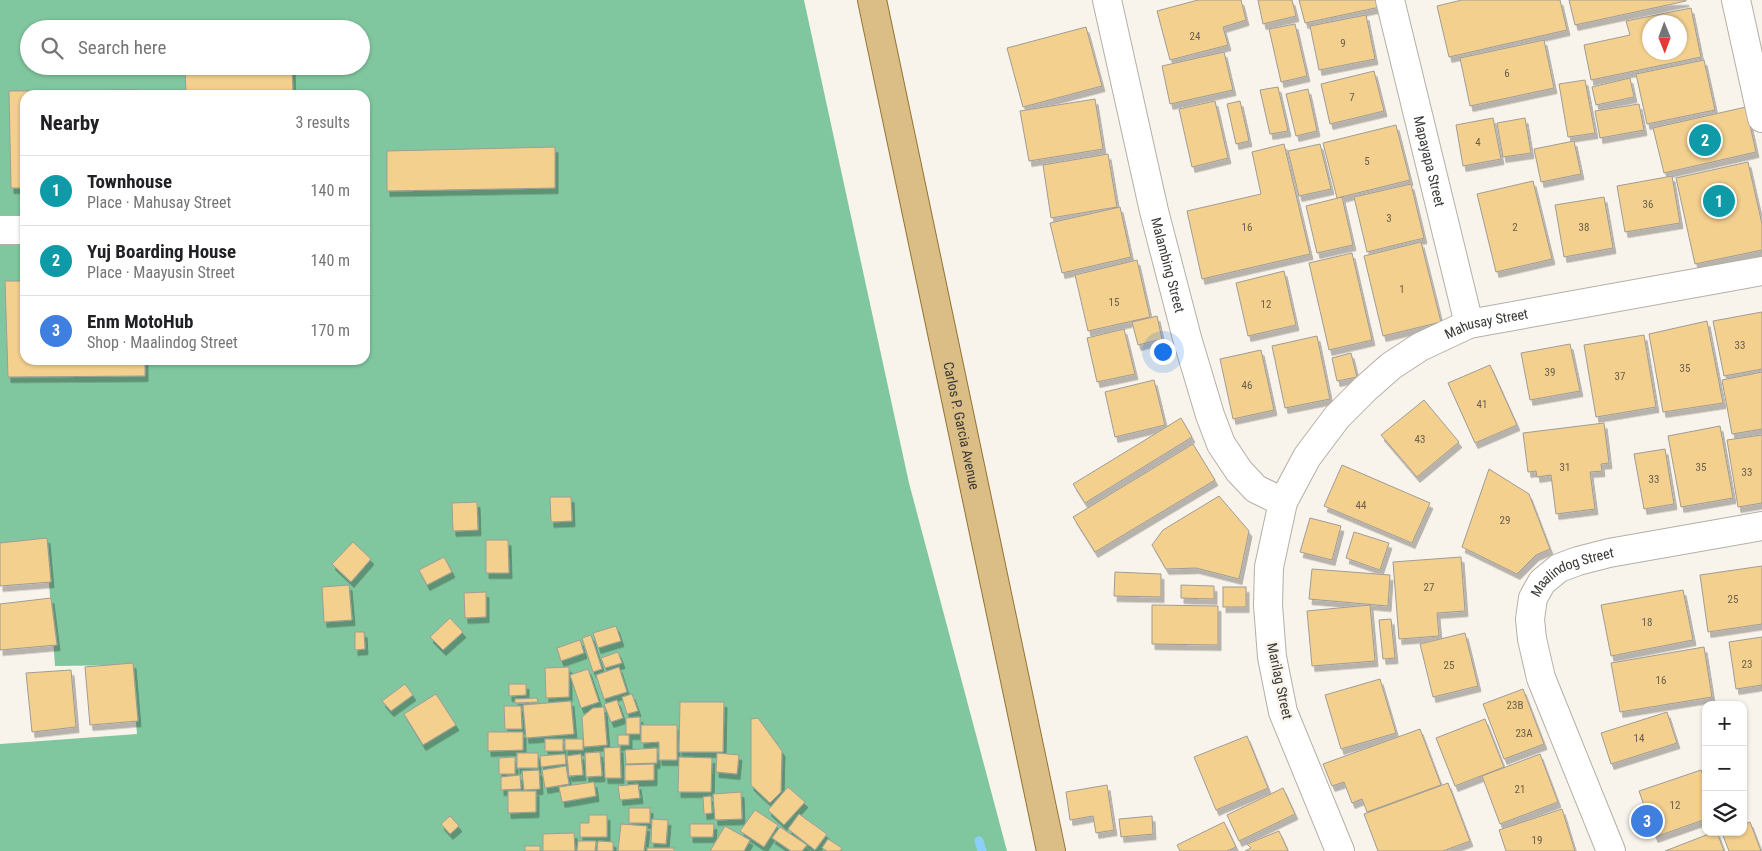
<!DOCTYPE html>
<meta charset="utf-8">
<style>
:root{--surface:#fff;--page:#f6f6f6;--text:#202124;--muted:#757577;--line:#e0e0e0;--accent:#1a73e8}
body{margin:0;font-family:"Roboto Condensed",sans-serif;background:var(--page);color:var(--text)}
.controls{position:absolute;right:15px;bottom:15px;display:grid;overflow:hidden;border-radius:10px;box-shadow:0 1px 4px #0004}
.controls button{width:45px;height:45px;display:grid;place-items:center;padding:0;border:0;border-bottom:1px solid var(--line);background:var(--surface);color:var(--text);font:25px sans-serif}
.compass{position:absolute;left:1642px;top:15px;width:45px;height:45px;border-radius:50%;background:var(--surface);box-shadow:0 1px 4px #0004;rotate:179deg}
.you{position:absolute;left:1162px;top:351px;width:18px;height:18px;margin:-12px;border:4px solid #fff;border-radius:50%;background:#1a73e8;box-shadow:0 0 0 8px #1a73e833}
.badge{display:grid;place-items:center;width:32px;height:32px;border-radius:50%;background:var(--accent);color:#fff;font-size:16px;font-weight:700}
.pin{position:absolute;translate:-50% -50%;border:2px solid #fff;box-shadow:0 1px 5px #0006}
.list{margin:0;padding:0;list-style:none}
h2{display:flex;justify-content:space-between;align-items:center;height:65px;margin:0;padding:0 20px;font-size:21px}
h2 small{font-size:16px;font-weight:400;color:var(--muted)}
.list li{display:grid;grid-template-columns:32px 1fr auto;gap:15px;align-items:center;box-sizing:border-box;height:70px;padding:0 20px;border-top:1px solid var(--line)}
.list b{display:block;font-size:19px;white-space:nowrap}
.list p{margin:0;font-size:16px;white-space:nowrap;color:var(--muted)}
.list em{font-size:16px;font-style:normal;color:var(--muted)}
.icon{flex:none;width:28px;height:28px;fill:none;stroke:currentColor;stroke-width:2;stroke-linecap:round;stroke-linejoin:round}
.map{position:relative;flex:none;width:1762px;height:851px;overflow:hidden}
.search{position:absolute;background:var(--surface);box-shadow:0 1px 4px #0004;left:20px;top:20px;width:350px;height:55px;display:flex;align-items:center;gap:12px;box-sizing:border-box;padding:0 18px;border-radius:28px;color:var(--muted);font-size:19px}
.panel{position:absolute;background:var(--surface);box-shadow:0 1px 4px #0004;left:20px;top:90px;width:350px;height:275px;border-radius:15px}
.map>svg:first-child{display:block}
</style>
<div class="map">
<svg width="1762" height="851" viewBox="0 0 1762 851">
<defs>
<filter id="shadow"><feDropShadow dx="3" dy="5.5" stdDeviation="0" flood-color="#0004"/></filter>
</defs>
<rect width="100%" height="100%" fill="#f9f4eb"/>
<!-- forest -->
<path fill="#80c79f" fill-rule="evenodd" d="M0 0H804L909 483 1007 851H0V744L137 734 131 665 55 666 46 541 0 545ZM29 29H361V66H29ZM25 95H365V360H25Z"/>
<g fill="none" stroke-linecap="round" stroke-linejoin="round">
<!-- stream -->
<path stroke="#8bcffb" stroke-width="9" d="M979 841 982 851"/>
</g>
<!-- building -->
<g fill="#f3d08e" stroke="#a09c94" fill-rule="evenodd" filter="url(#shadow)">
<path d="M1198 0H1241L1246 20 1223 27 1228 45 1170 60 1157 11Z"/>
<path d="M1258 0H1292L1296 16 1263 24Z"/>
<path d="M1299 0H1378L1380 7 1305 23Z"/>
<path d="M1462 0H1560L1567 30 1449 57 1437 6Z"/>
<path d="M1569 0H1686V1L1575 25Z"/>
<path d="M1691 8 1701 57 1591 80 1584 45 1630 35 1626 21ZM1650 22H1680V52H1650Z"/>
<path d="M1366 15 1375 59 1319 70 1310 26Z"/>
<path d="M1295 24 1307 76 1281 82 1269 29Z"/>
<path d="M1086 27 1102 86 1023 107 1007 48Z"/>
<path d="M1544 40 1554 88 1470 106 1460 58Z"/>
<path d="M1224 52 1233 90 1170 104 1162 66Z"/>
<path d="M1704 60 1715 110 1647 124 1636 74Z"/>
<path d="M185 66H292L293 95H186Z"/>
<path d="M1374 71 1384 111 1330 124 1321 84Z"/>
<path d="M1630 78 1634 97 1596 105 1592 87Z"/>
<path d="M1585 80 1595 133 1568 137 1559 84Z"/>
<path d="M1278 87 1288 131 1270 134 1260 90Z"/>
<path d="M1308 89 1317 131 1296 136 1286 94Z"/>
<path d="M139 90V95H25V188H11L9 91Z"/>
<path d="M1095 99 1103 149 1029 161 1020 111Z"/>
<path d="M1215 101 1228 158 1192 167 1179 109Z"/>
<path d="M1240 101 1249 141 1236 144 1227 104Z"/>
<path d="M1639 104 1644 130 1600 138 1595 111Z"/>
<path d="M1746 107 1756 152 1664 173 1653 128Z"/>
<path d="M1493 118 1501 159 1463 166 1456 125Z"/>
<path d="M1525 118 1531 153 1503 157 1497 123Z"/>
<path d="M1396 125 1410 180 1337 198 1323 143Z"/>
<path d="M1574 141 1581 174 1541 182 1534 149Z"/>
<path d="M1284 144 1310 254 1202 279 1187 211 1261 194 1252 152Z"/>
<path d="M1320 144 1331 189 1299 196 1288 151Z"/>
<path d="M555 147V188L387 191V151Z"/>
<path d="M1108 154 1117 207 1051 218 1043 165Z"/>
<path d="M1748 162 1762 224V250L1695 264 1676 178Z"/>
<path d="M1672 176 1680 223 1625 232 1617 186Z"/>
<path d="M1533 181 1552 259 1496 272 1477 194Z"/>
<path d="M1411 184 1424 238 1367 252 1354 197Z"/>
<path d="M1342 197 1353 245 1317 253 1306 206Z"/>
<path d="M1604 197 1613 248 1564 257 1555 205Z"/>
<path d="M1120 207 1131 257 1062 273 1050 223Z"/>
<path d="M1421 242 1441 322 1383 336 1364 256Z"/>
<path d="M1352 253 1372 340 1329 350 1309 263Z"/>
<path d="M1137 260 1150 317 1088 331 1075 275Z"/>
<path d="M1284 271 1296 325 1248 336 1236 283Z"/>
<path d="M5 281H25V360H145V376L8 377Z"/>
<path d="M1762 312V369L1724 376 1713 321Z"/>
<path d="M1157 316 1162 339 1138 345 1132 322Z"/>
<path d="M1707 321 1723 403 1663 412 1649 334Z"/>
<path d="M1124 329 1135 374 1097 382 1087 338Z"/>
<path d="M1644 335 1656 407 1596 417 1584 345Z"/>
<path d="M1317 336 1330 399 1285 408 1272 346Z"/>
<path d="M1570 344 1580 391 1530 400 1521 353Z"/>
<path d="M1261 350 1274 410 1233 419 1220 359Z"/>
<path d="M1351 353 1357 377 1337 381 1332 358Z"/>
<path d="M1490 365 1517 425 1475 443 1448 383Z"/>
<path d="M1762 372V429L1732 434 1722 380Z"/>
<path d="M1154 380 1165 425 1115 437 1105 392Z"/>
<path d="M1424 400 1459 442 1417 477 1381 435Z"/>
<path d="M1181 418 1192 437 1085 503 1073 484Z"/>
<path d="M1604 423 1609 463 1601 464 1602 471 1590 472 1595 509 1556 514 1551 475 1537 477 1536 471 1528 472 1523 433Z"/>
<path d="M1720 426 1733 498 1681 507 1668 436Z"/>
<path d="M1762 435V503L1738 507 1727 440Z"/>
<path d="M1193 444 1215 480 1095 552 1073 517Z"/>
<path d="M1665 449 1674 504 1644 509 1634 454Z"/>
<path d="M1342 465 1430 503 1412 543 1324 506Z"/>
<path d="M1489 469 1529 494 1550 549 1536 555 1517 574 1462 547Z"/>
<path d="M1219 496 1249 531 1239 579 1196 568 1166 569 1152 545 1163 530Z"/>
<path d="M550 497H571L572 521 551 522Z"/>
<path d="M477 502 478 530 453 531 452 503Z"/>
<path d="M1310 518 1341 526 1332 560 1300 552Z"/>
<path d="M1354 532 1389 543 1380 570 1346 558Z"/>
<path d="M47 538 51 582 0 586V543Z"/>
<path d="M486 540H508L509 573H486Z"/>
<path d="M353 542 371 559 351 582 332 564Z"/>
<path d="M444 557 452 572 427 585 419 570Z"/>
<path d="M1461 557 1465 611 1437 613 1439 636 1399 639 1393 562Z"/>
<path d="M1762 566V624L1708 632 1700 575Z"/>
<path d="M1312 569 1390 575 1388 606 1309 599Z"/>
<path d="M1115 572 1161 574V597L1114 596Z"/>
<path d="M349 585 352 620 324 622 322 587Z"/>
<path d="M1181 585 1214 586V599L1181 598Z"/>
<rect x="1223" y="587" width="23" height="20"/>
<path d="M1683 590 1693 640 1611 656 1601 605Z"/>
<path d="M486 592V617L465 618 464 593Z"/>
<path d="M51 598 57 645 0 650V604Z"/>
<path d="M1152 605 1218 606V645L1152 644Z"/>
<path d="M1370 605 1375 661 1312 666 1307 611Z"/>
<path d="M450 618 463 632 443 650 430 637Z"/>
<path d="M1391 619 1395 658 1383 659 1379 620Z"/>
<path d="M616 626 621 641 598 648 593 633Z"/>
<path d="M355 632H364L365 649 355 650Z"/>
<path d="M1465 633 1478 686 1433 697 1420 644Z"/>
<path d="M591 635 602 669 593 672 582 638Z"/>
<path d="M1762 637V685L1736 689 1729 642Z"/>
<path d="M580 640 584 653 561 661 557 648Z"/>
<path d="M1704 647 1712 697 1620 712 1611 663Z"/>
<path d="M618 652 622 663 605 668 601 658Z"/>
<path d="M133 663 138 721 90 725 85 667Z"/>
<path d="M569 667V697L546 698 545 668Z"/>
<path d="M619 667 627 692 604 699 596 675Z"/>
<path d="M588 669 599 702 581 708 570 675Z"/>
<path d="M71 670 76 727 32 732 26 673Z"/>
<path d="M1380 679 1396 733 1341 749 1325 695Z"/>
<path d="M405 684 413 695 391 711 382 701Z"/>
<path d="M509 684H526V695L509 696Z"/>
<path d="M1523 689 1544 744 1504 759 1483 704Z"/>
<path d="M436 694 456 725 423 745 404 714Z"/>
<path d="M632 694 638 711 627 714 622 697Z"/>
<path d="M537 698 538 702 515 703V699Z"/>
<path d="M617 700 623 718 611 722 604 704Z"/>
<path d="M571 701 574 734 526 738 523 705Z"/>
<path d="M680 702H724L723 752H679Z"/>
<path d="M504 706H521L522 729H505Z"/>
<path d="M604 707 607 745 584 747 582 717 593 708Z"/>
<path d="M1667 712 1677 743 1611 764 1601 733Z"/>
<path d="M640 717V734H626V718Z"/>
<path d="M758 718 782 751 781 792 770 803 751 785V719Z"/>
<path d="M1485 719 1504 767 1455 786 1436 738Z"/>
<path d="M641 725H677V760H659V742L641 743Z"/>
<path d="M1420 729 1441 785 1367 812 1362 799 1352 803 1344 782 1332 786 1323 764Z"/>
<path d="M488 732H523V750L488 751Z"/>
<rect x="618" y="735" width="11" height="10"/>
<path d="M1247 736 1268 788 1216 810 1194 757Z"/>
<rect x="545" y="739" width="18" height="12"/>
<rect x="565" y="739" width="18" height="11"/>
<path d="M620 747 621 778H605L604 748Z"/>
<path d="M657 748V763L626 764 625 750Z"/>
<path d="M600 752 602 776 586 777 585 753Z"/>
<rect x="517" y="753" width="21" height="15"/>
<path d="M717 753 739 755 737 774 716 772Z"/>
<path d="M565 754 566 764 541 767 540 756Z"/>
<path d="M581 754 583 775 569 776 567 756Z"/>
<path d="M1540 754 1558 802 1500 824 1482 776Z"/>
<path d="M515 757V774H499V758Z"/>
<path d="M679 757 712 758 711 792H678Z"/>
<path d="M654 764V780L625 781V765Z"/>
<path d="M566 766 569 784 545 788 542 770Z"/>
<path d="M539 770 540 789 524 790 522 771Z"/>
<path d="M1701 770 1706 782V819L1655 837 1639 791Z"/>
<path d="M520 775 521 789 501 790V777Z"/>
<path d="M594 782 596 796 562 802 559 787Z"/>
<path d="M1448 783 1470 841 1443 851H1378L1364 814Z"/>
<path d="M638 784 640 798 620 800 618 786Z"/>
<path d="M1107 785 1114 830 1096 833 1093 816 1070 820 1066 792Z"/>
<path d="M788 787 805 802 784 825 768 810Z"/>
<path d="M1283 788 1295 814 1239 841 1227 815Z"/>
<path d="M508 791H536V812L508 813Z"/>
<path d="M741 792 742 819 715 820 713 794Z"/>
<path d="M711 796 712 813 704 814 703 797Z"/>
<rect x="629" y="808" width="21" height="15"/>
<path d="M1562 809 1575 851H1506L1499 830Z"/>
<path d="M755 810 778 825 764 847 740 831Z"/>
<path d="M799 814 827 834 815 850 788 829Z"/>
<path d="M589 815H607V837H580V823H589Z"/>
<path d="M450 816 459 826 450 834 441 824Z"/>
<path d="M1152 816 1153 834 1121 837 1119 819Z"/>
<path d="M652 819 668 820 666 844 651 843Z"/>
<path d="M1224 822 1236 847 1227 851H1180L1177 845Z"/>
<path d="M1750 822 1761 851H1729L1722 833 1743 832V825Z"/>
<path d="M621 824 647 826 644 851H618Z"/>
<path d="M690 824H714L713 837H690Z"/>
<path d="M725 826 750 840 744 851H710Z"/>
<path d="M780 827 807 845 802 851H791L772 838Z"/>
<path d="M1279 831 1288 851H1245L1251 848 1247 844Z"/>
<path d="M1714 832H1717L1724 851H1665Z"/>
<path d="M574 833 575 851H543V834Z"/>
<path d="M828 839 842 848 840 851H827L822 848Z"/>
<path d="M578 841H596L595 851H577Z"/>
<path d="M598 841 613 842V851H597Z"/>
<rect x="525" y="846" width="15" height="5"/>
<rect x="647" y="848" width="27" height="3"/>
</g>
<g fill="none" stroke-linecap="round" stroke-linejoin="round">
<defs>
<g id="minor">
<path id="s1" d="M1107 0 1154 211 1187 338 1210 415 1221 444 1239 471 1256 489 1283 502"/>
<path id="s2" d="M1390 0 1469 324"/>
<path d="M1736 0 1762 118"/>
<path d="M0 230H25"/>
<path id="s3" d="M1340 851 1283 712 1272 657 1268 605 1269 567 1283 502 1307 457 1337 417 1365 389 1391 366 1420 347 1469 324 1762 271"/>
<path id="s4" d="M1611 851 1541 678 1532 639 1530 619 1533 598 1542 582 1559 568 1578 561 1609 553 1762 526"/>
</g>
<g id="major">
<path id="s5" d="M872 0 1051 851"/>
</g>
</defs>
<!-- minor casing -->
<use href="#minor" stroke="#b4afa7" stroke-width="30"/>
<!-- major casing -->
<use href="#major" stroke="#937334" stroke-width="30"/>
<!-- minor -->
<use href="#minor" stroke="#fff" stroke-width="28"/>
<!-- major -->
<use href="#major" stroke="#dabe85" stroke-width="28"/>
</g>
<g text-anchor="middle" stroke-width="5" stroke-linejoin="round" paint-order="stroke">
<!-- number labels -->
<g font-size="11" fill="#695f4c">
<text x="1195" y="40">24</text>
<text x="1343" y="47">9</text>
<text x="1507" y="77">6</text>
<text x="1352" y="101">7</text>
<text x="1478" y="146">4</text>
<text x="1367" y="165">5</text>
<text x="1648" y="208">36</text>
<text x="1389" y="222">3</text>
<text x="1247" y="231">16</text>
<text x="1515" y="231">2</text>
<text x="1584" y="231">38</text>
<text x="1402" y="293">1</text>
<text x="1114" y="306">15</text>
<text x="1266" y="308">12</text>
<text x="1740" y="349">33</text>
<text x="1685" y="372">35</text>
<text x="1550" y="376">39</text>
<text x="1620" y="380">37</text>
<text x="1247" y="389">46</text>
<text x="1482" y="408">41</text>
<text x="1420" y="443">43</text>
<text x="1565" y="471">31</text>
<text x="1701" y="471">35</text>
<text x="1747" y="476">33</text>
<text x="1654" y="483">33</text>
<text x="1361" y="509">44</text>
<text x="1505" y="524">29</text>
<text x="1429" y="591">27</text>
<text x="1733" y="603">25</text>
<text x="1647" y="626">18</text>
<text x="1747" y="668">23</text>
<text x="1449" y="669">25</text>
<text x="1661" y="684">16</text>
<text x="1515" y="709">23B</text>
<text x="1524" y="737">23A</text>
<text x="1639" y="742">14</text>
<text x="1520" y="793">21</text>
<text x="1675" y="809">12</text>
<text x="1537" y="844">19</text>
</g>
<!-- street labels -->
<g font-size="14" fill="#3b3936" stroke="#f9f4eb">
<text dy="5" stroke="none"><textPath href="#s2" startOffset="166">Mapayapa Street</textPath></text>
<text dy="5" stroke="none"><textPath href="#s1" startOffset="272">Malambing Street</textPath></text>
<text dy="5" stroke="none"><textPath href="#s3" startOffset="644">Mahusay Street</textPath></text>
<text dy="5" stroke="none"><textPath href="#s5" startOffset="435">Carlos P. Garcia Avenue</textPath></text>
<text dy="5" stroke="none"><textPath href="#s4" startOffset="318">Maalindog Street</textPath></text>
<text transform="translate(1280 681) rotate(78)" y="5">Marilag Street</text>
</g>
</g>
</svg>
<div class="controls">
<button>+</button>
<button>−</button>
<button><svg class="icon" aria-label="layers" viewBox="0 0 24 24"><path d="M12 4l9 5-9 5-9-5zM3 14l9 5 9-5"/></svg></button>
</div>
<svg class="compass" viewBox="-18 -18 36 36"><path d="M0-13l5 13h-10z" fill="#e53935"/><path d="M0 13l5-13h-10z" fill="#757577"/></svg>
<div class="you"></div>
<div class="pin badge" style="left:1719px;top:201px;background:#0f9aa8">1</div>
<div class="pin badge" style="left:1705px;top:140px;background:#0f9aa8">2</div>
<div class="pin badge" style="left:1647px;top:821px;background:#3f7fe0">3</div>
<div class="search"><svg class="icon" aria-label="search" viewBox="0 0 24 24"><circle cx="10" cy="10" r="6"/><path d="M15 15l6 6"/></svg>Search here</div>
<section class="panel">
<h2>Nearby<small>3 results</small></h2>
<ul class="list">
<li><span class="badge" style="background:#0f9aa8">1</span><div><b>Townhouse</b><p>Place · Mahusay Street</p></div><em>140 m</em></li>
<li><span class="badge" style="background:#0f9aa8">2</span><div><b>Yuj Boarding House</b><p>Place · Maayusin Street</p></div><em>140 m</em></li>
<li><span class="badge" style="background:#3f7fe0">3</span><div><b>Enm MotoHub</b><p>Shop · Maalindog Street</p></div><em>170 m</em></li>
</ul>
</section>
</div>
